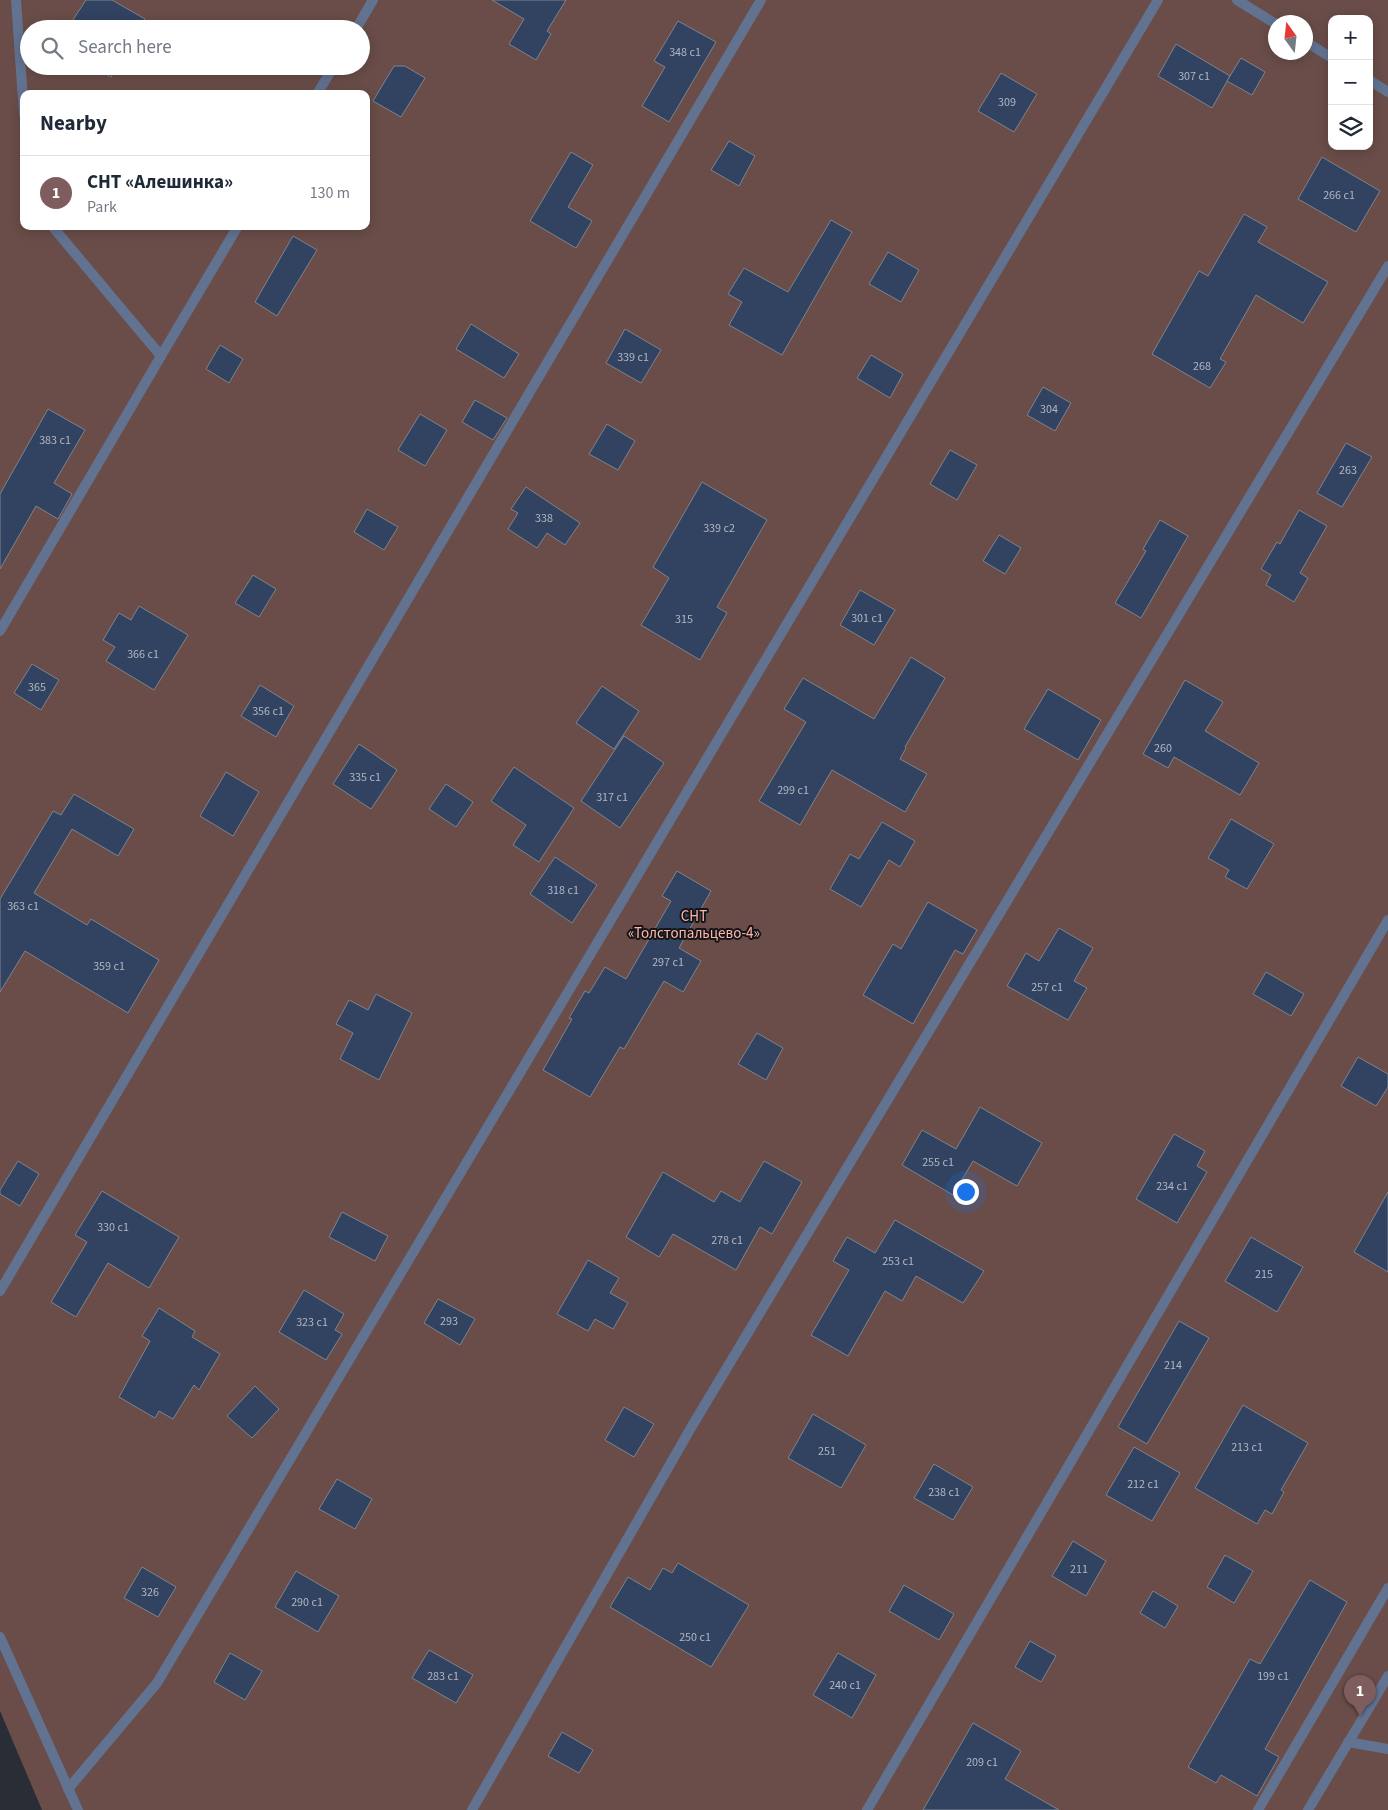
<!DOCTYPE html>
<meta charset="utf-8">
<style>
:root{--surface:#fff;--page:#f2f2f3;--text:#1f2937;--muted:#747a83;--line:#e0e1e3;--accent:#7f5d5e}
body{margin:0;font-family:"Source Sans 3",sans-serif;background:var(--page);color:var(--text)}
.controls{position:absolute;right:15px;top:15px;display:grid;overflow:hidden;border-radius:10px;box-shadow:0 2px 12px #0003}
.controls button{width:45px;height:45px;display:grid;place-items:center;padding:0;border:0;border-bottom:1px solid var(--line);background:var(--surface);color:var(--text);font:25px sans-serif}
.compass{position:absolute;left:1268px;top:15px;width:45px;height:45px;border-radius:50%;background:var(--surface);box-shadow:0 2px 12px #0003;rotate:345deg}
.you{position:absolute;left:965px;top:1191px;width:18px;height:18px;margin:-12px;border:4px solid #fff;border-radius:50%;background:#1a73e8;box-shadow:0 0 0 8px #1a73e833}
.badge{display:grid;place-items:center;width:32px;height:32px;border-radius:50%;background:var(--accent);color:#fff;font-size:16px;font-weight:700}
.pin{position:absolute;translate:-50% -41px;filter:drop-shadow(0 1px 2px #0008)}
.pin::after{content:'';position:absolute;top:26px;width:18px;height:15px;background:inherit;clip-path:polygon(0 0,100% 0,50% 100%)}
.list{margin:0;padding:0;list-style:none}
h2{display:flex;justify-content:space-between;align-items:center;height:65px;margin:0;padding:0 20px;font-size:21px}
h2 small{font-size:16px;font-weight:400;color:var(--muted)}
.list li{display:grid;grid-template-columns:32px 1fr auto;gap:15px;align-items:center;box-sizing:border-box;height:75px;padding:0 20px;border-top:1px solid var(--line)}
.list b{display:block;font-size:19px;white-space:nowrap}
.list p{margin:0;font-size:16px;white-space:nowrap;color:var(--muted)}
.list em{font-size:16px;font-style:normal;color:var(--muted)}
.icon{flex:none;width:28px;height:28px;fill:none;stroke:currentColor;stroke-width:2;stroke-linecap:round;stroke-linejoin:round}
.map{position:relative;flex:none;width:1388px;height:1810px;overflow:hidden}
.search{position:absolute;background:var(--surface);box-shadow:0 2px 12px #0003;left:20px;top:20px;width:350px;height:55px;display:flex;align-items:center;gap:12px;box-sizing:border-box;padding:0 18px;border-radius:28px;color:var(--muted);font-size:19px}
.panel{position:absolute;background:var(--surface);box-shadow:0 2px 12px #0003;left:20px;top:90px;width:350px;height:140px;border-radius:10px}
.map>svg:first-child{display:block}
</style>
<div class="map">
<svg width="1388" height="1810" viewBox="0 0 1388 1810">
<rect width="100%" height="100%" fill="#292d35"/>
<!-- green -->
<path fill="#6a4d48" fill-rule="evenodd" d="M0 0H1388V1810H42L0 1711ZM1332 19H1369V146H1332ZM1276 22H1306V52H1276ZM29 29H361V66H29ZM24 94H366V226H24Z"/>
<!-- building -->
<g fill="#324362" stroke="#7e838c">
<path d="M86 0H112L145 19 139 29H67Z"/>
<path d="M492 0H566L547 31 551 34 536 60 509 44 524 19Z"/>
<path d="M678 21 716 42 669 122 642 106 665 67 654 61Z"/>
<path d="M1176 44 1230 76 1212 108 1158 76Z"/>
<path d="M1241 58 1265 72 1252 95 1227 81Z"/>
<path d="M91 66H117L111 77Z"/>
<path d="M394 66H405L425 78 401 117 373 101Z"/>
<path d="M1001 73 1037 94 1014 132 978 111Z"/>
<path d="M729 141 755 156 739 186 711 170Z"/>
<path d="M571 152 593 165 568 207 592 221 576 248 530 221Z"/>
<path d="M1322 157 1380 191 1356 232 1298 199Z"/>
<path d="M1244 214 1267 227 1258 242 1328 282 1303 323 1256 295 1220 359 1226 362 1210 388 1152 354 1199 271 1208 276Z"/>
<path d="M831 220 852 232 782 355 729 325 742 302 728 294 744 268 788 292Z"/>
<path d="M293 236 317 250 277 316 255 302Z"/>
<path d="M888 252 919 270 901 302 869 284Z"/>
<path d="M471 324 519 354 504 378 456 349Z"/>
<path d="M625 329 661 350 641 383 606 363Z"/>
<path d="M220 345 243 359 229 383 206 369Z"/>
<path d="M871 355 903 374 890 398 857 378Z"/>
<path d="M1043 387 1071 403 1055 431 1027 415Z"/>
<path d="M475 400 507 418 493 440 462 422Z"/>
<path d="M48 409 85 430 54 483 72 494 58 519 36 506 0 569V494Z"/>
<path d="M420 414 447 430 425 466 398 450Z"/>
<path d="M607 424 635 441 618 470 589 454Z"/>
<path d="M1346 443 1372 457 1342 507 1317 493Z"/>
<path d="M950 450 977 465 957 500 930 484Z"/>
<path d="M702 482 767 520 717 607 727 613 700 660 641 625 669 578 653 567Z"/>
<path d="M526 487 580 523 565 545 547 533 537 548 508 529 518 513 511 509Z"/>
<path d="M367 509 398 527 384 550 354 532Z"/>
<path d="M1299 510 1327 526 1300 573 1308 578 1294 602 1266 585 1271 575 1261 569 1277 542 1280 544Z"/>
<path d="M1160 520 1188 536 1141 618 1115 603 1146 551 1143 549Z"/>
<path d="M999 535 1021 548 1005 574 983 561Z"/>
<path d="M253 575 276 589 259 617 235 603Z"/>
<path d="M860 590 895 610 874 645 840 625Z"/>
<path d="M139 606 188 635 154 690 106 661 115 647 103 640 119 613 131 620Z"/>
<path d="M911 657 945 678 905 747 906 748 900 759 927 774 905 812 832 770 800 825 759 801 806 722 784 709 803 678 874 719Z"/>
<path d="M32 664 59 680 41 710 14 693Z"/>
<path d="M1185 680 1223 702 1205 731 1259 763 1240 795 1174 757 1168 768 1143 754Z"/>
<path d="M260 685 294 706 276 737 241 716Z"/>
<path d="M602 686 639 711 614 749 576 723Z"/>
<path d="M1048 689 1101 720 1078 760 1024 729Z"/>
<path d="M624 736 664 763 620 828 581 801Z"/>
<path d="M359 744 397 770 371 809 333 784Z"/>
<path d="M514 767 574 808 539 862 513 845 526 825 491 801Z"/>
<path d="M226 772 259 792 233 836 200 816Z"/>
<path d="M446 784 473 802 456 827 429 809Z"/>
<path d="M74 794 134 829 118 856 72 829 34 893 87 925 91 919 159 960 128 1013 25 951 0 992V899L53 811 61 815Z"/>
<path d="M1231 819 1274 844 1247 889 1225 877 1229 870 1208 858Z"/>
<path d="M882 822 915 841 900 867 889 860 861 907 830 889 850 854 859 859Z"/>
<path d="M555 857 597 885 572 923 530 894Z"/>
<path d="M677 871 711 891 679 948 701 961 683 992 664 981 624 1049 620 1047 590 1097 543 1070 572 1019 569 1018 585 991 589 993 605 967 626 979 671 901 662 896Z"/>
<path d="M928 902 977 930 963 954 955 950 913 1024 863 995 893 944 901 949Z"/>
<path d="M1059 928 1093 948 1074 981 1087 988 1068 1020 1007 986 1026 953 1039 961Z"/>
<path d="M1266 972 1304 994 1291 1016 1253 994Z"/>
<path d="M376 994 412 1013 379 1080 340 1059 353 1033 336 1024 349 1000 368 1010Z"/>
<path d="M757 1033 783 1048 766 1080 738 1064Z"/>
<path d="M1358 1057 1388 1074V1087L1376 1106 1341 1086Z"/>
<path d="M980 1107 1042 1143 1017 1186 973 1161 953 1195 902 1165 922 1130 956 1149Z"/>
<path d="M1174 1134 1205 1151 1197 1166 1207 1172 1177 1223 1136 1199Z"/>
<path d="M18 1161 39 1174 20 1206 0 1194V1190Z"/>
<path d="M764 1161 802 1182 772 1234 760 1227 736 1270 673 1234 659 1257 626 1237 663 1172 714 1202 721 1191 740 1202Z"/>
<path d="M102 1191 179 1237 149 1288 108 1263 76 1317 51 1302 87 1242 75 1235Z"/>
<path d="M1388 1192V1272L1354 1252Z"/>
<path d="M342 1212 388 1236 375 1261 329 1237Z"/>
<path d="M895 1220 984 1271 963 1303 916 1276 902 1301 885 1291 848 1356 811 1335 849 1270 833 1261 847 1237 875 1253Z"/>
<path d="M1251 1237 1303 1267 1277 1312 1225 1281Z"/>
<path d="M588 1260 619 1278 610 1293 628 1303 613 1329 595 1319 588 1331 557 1314Z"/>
<path d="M304 1290 344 1314 335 1330 342 1334 326 1360 279 1332Z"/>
<path d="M438 1299 475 1319 460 1345 424 1323Z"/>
<path d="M159 1308 195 1331 192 1337 220 1354 199 1390 194 1385 173 1419 159 1411 155 1418 119 1397 150 1341 142 1336Z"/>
<path d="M1179 1321 1209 1338 1147 1444 1118 1427Z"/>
<path d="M255 1386 279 1409 252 1438 227 1416Z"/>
<path d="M1243 1405 1308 1443 1281 1490 1284 1492 1272 1514 1265 1510 1257 1524 1195 1488Z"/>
<path d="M624 1407 654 1424 634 1457 605 1440Z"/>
<path d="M813 1414 866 1445 841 1488 788 1458Z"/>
<path d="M1134 1447 1180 1473 1152 1521 1106 1495Z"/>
<path d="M934 1464 973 1487 953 1520 914 1498Z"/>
<path d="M337 1479 372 1499 355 1529 319 1509Z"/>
<path d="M1073 1541 1106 1561 1086 1596 1052 1576Z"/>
<path d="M1225 1555 1253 1571 1234 1603 1207 1587Z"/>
<path d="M678 1563 749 1605 711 1667 610 1607 628 1577 650 1590 663 1568 672 1573Z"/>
<path d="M142 1567 176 1587 158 1617 124 1598Z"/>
<path d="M296 1571 339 1596 318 1632 275 1607Z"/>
<path d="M1310 1580 1347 1602 1265 1749 1279 1757 1257 1796 1221 1775 1216 1783 1188 1767 1250 1659 1260 1664Z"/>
<path d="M904 1585 954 1614 939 1640 889 1611Z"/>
<path d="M1153 1591 1178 1606 1165 1628 1140 1613Z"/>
<path d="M1030 1641 1056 1656 1041 1682 1015 1667Z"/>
<path d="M429 1650 473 1675 456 1703 412 1678Z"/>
<path d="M230 1653 262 1671 245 1700 214 1682Z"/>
<path d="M838 1653 876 1675 852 1718 813 1695Z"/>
<path d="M973 1723 1021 1751 1005 1779 1059 1810H923Z"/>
<path d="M562 1732 593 1750 579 1773 548 1756Z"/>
</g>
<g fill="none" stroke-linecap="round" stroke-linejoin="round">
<!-- service -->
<g stroke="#627392" stroke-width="10">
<path d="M16 0 24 114"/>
<path d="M1237 0 1276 24"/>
<path d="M356 29 373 0"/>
<path d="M1306 42 1332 58"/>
<path d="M1369 80 1388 92"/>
<path d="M317 94 334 66"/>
<path d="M52 226 161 356 238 226"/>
<path d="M0 631 161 356"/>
<path d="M0 1291 761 0"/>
<path d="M0 1637 78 1810"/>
<path d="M1348 1742 1388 1749"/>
<path d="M68 1789 157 1683 1158 0"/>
<path d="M472 1810 692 1426 1388 266"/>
<path d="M867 1810 1388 920"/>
<path d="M1258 1810 1388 1588"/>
<path d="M1308 1810 1388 1676"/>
</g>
</g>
<g text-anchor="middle" stroke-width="4" stroke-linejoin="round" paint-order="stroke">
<!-- number labels -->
<g font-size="12" fill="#afb6c0">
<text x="685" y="56">348 с1</text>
<text x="1194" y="80">307 с1</text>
<text x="1007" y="106">309</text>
<text x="1339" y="199">266 с1</text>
<text x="633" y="361">339 с1</text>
<text x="1202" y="370">268</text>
<text x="1049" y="413">304</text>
<text x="55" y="444">383 с1</text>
<text x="1348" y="474">263</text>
<text x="544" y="522">338</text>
<text x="719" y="532">339 с2</text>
<text x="867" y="622">301 с1</text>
<text x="684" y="623">315</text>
<text x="143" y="658">366 с1</text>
<text x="37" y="691">365</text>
<text x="268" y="715">356 с1</text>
<text x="1163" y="752">260</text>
<text x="365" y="781">335 с1</text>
<text x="793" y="794">299 с1</text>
<text x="612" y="801">317 с1</text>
<text x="563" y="894">318 с1</text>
<text x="23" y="910">363 с1</text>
<text x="668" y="966">297 с1</text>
<text x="109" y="970">359 с1</text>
<text x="1047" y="991">257 с1</text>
<text x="938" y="1166">255 с1</text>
<text x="1172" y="1190">234 с1</text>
<text x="113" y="1231">330 с1</text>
<text x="727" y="1244">278 с1</text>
<text x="898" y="1265">253 с1</text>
<text x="1264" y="1278">215</text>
<text x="449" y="1325">293</text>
<text x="312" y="1326">323 с1</text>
<text x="1173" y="1369">214</text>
<text x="1247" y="1451">213 с1</text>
<text x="827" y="1455">251</text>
<text x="1143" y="1488">212 с1</text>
<text x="944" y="1496">238 с1</text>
<text x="1079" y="1573">211</text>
<text x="150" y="1596">326</text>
<text x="307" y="1606">290 с1</text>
<text x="695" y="1641">250 с1</text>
<text x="443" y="1680">283 с1</text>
<text x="1273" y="1680">199 с1</text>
<text x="845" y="1689">240 с1</text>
<text x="982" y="1766">209 с1</text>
</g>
<!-- park labels -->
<g font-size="15" fill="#feb5a8" stroke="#141519">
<text x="694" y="921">СНТ<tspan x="694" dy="17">«Толстопальцево-4»</tspan></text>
</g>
</g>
</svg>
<div class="controls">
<button>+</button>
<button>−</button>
<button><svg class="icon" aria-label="layers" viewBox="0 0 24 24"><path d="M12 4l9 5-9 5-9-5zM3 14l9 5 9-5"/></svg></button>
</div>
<svg class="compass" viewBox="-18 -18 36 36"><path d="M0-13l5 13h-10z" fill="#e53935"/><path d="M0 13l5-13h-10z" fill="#747a83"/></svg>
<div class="you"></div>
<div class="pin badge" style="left:1360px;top:1716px">1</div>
<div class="search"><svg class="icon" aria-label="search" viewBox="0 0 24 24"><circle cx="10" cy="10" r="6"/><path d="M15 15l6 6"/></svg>Search here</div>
<section class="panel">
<h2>Nearby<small></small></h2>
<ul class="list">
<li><span class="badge">1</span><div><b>СНТ «Алешинка»</b><p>Park</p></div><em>130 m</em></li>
</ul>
</section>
</div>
